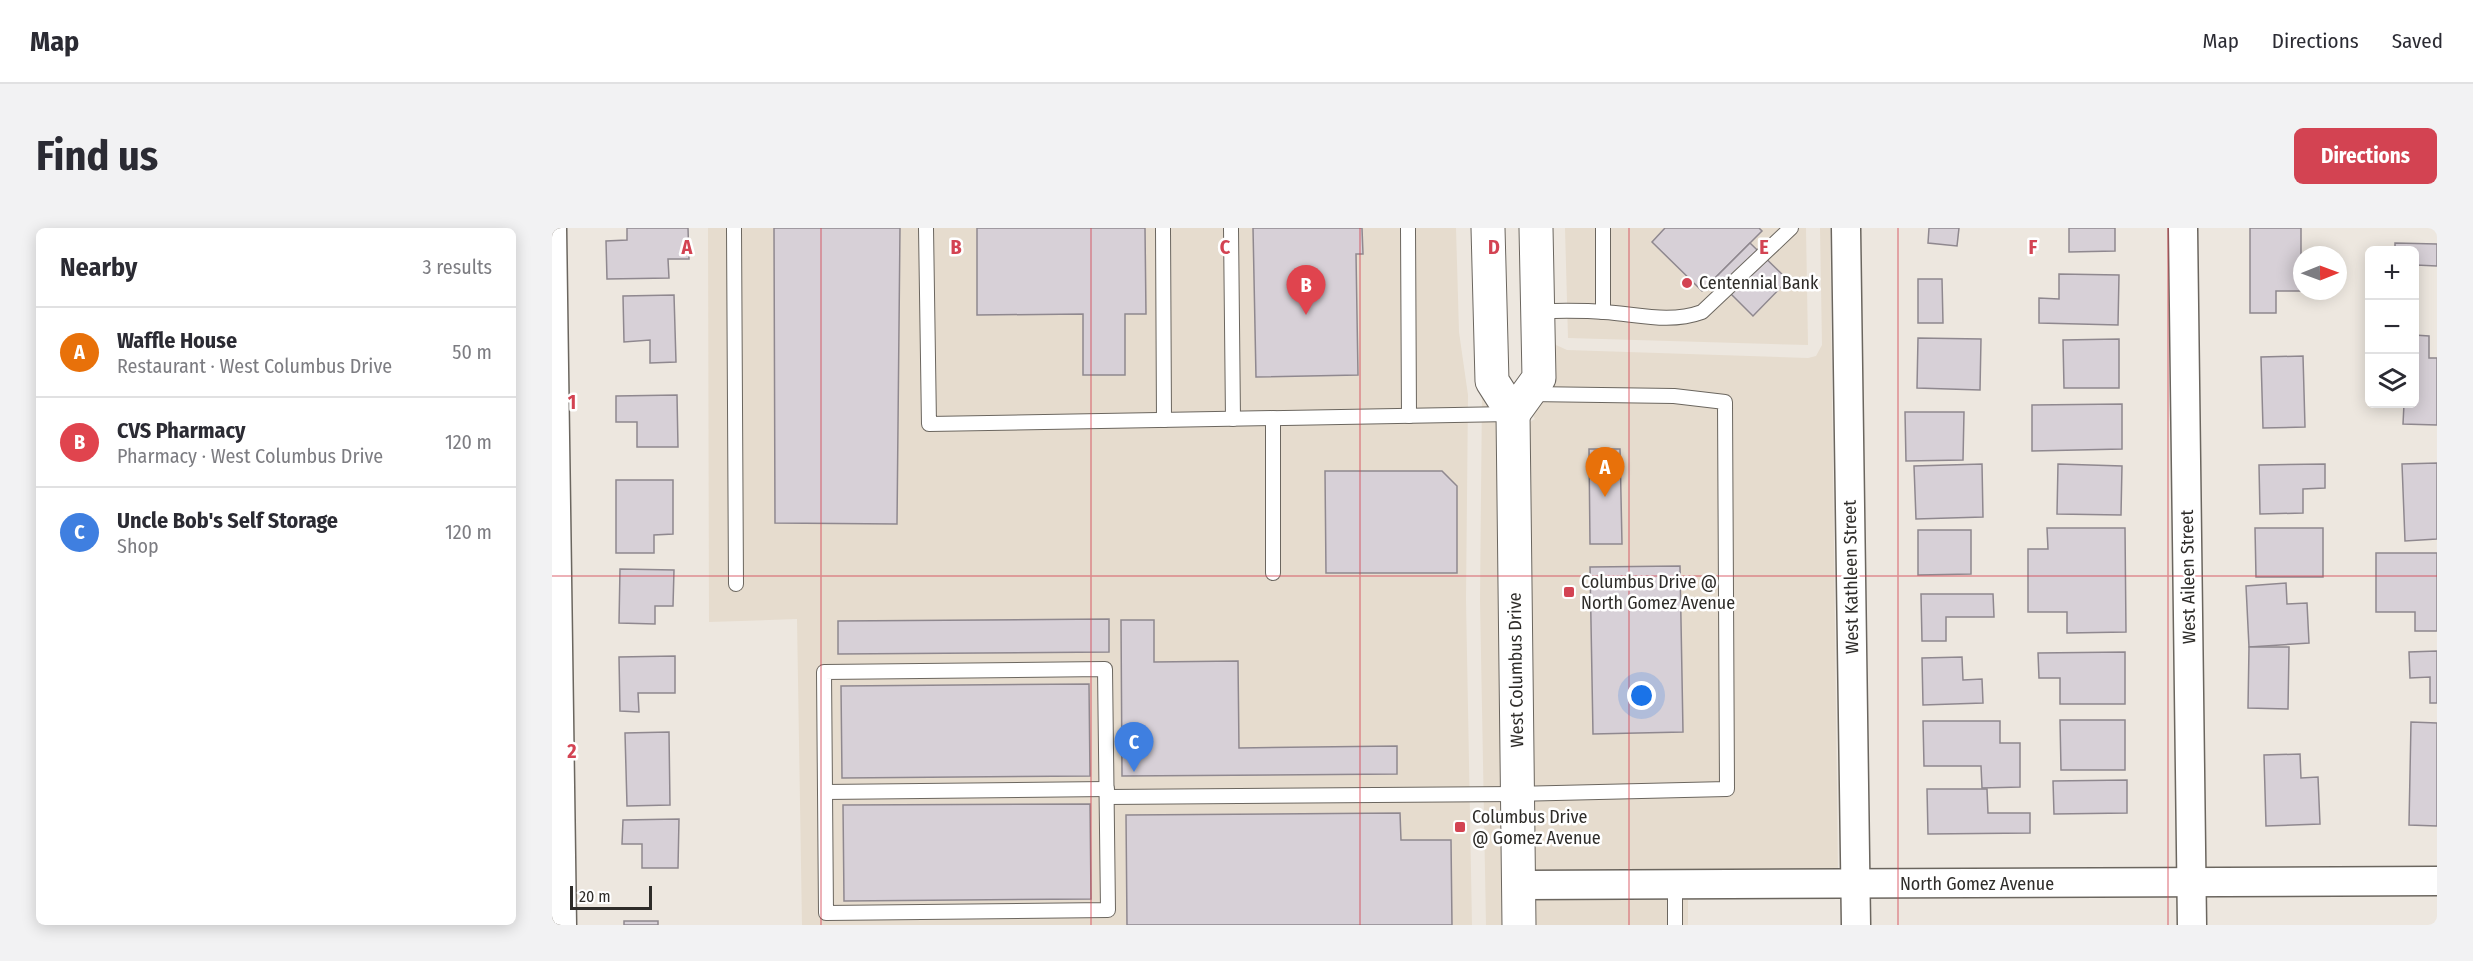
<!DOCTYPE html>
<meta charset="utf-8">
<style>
:root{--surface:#fff;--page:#f2f2f3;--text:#2b2b33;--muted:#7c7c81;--line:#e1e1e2;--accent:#d34352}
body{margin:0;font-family:"Fira Sans Condensed",sans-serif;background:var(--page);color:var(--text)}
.controls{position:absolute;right:18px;top:18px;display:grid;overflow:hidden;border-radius:9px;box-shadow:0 3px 15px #0003}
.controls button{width:54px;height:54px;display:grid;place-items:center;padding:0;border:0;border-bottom:2px solid var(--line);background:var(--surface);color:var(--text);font:30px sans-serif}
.compass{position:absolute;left:1741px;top:18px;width:54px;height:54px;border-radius:50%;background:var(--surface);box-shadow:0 3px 15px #0003;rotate:89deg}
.scale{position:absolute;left:18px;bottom:15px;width:82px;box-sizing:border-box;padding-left:6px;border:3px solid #2e2c29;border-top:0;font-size:16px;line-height:21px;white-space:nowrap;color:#2e2c29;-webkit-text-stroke:4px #fff;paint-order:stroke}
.you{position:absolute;left:1090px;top:468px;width:21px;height:21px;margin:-15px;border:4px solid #fff;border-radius:50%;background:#1a73e8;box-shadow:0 0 0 9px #1a73e833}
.badge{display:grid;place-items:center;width:39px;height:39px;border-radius:50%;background:var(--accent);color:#fff;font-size:20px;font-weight:700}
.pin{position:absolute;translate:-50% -50px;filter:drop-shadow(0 2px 3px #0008)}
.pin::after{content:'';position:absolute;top:32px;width:21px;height:18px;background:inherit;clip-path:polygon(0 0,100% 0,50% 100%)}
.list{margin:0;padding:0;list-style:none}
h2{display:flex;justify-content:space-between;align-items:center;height:78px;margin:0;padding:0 24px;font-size:26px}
h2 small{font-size:20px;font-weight:400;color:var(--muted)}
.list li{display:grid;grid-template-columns:39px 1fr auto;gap:18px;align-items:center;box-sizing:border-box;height:90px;padding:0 24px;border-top:2px solid var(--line)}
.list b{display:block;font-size:22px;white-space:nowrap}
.list p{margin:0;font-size:20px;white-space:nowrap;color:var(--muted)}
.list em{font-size:20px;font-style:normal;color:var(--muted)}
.icon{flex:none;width:33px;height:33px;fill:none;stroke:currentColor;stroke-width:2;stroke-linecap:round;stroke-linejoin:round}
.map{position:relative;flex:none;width:1885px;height:697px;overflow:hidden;border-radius:9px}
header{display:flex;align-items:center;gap:36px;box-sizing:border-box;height:84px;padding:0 30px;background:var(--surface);border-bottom:2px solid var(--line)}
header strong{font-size:28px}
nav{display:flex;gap:33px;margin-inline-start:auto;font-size:21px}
.intro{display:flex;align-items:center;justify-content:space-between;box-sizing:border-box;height:144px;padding:0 36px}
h1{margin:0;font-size:42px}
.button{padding:15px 27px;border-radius:9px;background:var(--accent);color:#fff;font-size:21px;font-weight:700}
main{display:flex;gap:36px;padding:0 36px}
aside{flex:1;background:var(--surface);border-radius:9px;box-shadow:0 3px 15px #0003}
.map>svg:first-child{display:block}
</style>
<header>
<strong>Map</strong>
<nav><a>Map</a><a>Directions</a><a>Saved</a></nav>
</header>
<div class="intro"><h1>Find us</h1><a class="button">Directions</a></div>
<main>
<aside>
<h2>Nearby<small>3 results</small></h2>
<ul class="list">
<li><span class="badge" style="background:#e8710a">A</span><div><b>Waffle House</b><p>Restaurant · West Columbus Drive</p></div><em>50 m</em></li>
<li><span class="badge" style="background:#e0444e">B</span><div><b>CVS Pharmacy</b><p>Pharmacy · West Columbus Drive</p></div><em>120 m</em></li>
<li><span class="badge" style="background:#3f7fe0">C</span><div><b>Uncle Bob's Self Storage</b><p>Shop</p></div><em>120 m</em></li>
</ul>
</aside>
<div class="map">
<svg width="1885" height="697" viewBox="0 0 1885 697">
<rect width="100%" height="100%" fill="#ede7df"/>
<!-- built -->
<g fill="#e6dcce">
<path d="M156 0H904L907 104 916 167 914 372 920 697H250L245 391 157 394Z"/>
<path d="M1013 0H1254L1256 117 1016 110Z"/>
<path d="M1268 0H1278L1286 642 982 643 978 194 983 191 980 186 1002 111 1004 117 1015 122 1256 130 1264 128 1270 117Z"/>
<path d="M930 166 942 186 939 191 945 194 950 697H934L928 372Z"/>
<path d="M982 672H1136V697H983Z"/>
</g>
<!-- building -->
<g fill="#d7d0d7" stroke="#8f888f" stroke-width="1.5">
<path d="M75 0H136L137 31H116L117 50 55 51 54 13 75 12Z"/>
<path d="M222 0H348L345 296 223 295Z"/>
<path d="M425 0H593L594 86H573V147H531V86L425 87Z"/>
<path d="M701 0H810L811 26H804L806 147 704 149Z"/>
<path d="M1113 0H1207L1210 3 1150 63 1100 14Z"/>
<path d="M1377 0H1407L1405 18 1376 15Z"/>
<path d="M1517 0H1563V23L1517 24Z"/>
<path d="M1698 0H1749V63H1724V85H1698Z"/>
<path d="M1198 15 1236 52 1201 88 1163 50Z"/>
<path d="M1843 15 1885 16V38L1864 37 1862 58V22H1843Z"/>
<path d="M1507 46 1567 47 1566 97 1487 95V70L1507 71Z"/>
<path d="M1366 51H1390L1391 95H1366Z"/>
<path d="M122 67 124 134 98 135V112L72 114 71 68Z"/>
<path d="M1862 107 1877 108V130H1885V197L1851 196 1852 176H1862Z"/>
<path d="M1366 110 1429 111 1428 162 1365 160Z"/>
<path d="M1567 111V160H1512L1511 112Z"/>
<path d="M1751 128 1753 199 1711 200 1709 129Z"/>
<path d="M125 167 126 219H85V194H64V168Z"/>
<path d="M1570 176V221L1480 223V177Z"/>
<path d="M1353 184H1412L1411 232 1354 233Z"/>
<path d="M1037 221H1068L1070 316H1038Z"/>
<path d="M1885 235V311L1853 313 1850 236Z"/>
<path d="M1430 236 1431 289 1364 291 1362 238Z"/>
<path d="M1506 236 1570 238 1569 287 1505 286Z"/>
<path d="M1773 236V260L1751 261V285L1708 286 1707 237Z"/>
<path d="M773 243H890L905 258V345H774Z"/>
<path d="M64 252H121V306L102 307V325H64Z"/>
<path d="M1495 300H1573L1574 404 1515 405V384H1476V321H1496Z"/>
<path d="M1703 300H1771V349H1704Z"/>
<path d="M1366 302H1419V346L1366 347Z"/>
<path d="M1824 325H1885V403H1863V384H1824Z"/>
<path d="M1128 338 1131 504 1041 506 1038 339Z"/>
<path d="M68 341 122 342 121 378H103V396L67 395Z"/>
<path d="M1734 355 1735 376 1755 375 1757 415 1697 419 1694 358Z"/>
<path d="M1369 366H1441L1442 389H1394V413H1370Z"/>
<path d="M557 391V424L286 426V393Z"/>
<path d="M569 392H602V434L686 433 687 520 845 518V546L570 548Z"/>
<path d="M1697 419H1737L1736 481 1696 480Z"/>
<path d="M1885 423V475H1878V449L1858 450 1857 424Z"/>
<path d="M1573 424V476H1508V450H1487L1486 425Z"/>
<path d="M123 428V465H86L87 484 68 483 67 429Z"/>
<path d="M1410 429 1411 452 1430 451 1431 475 1371 477 1370 430Z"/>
<path d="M537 456 538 548 290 550 289 458Z"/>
<path d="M1508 492H1573V542H1509Z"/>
<path d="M1371 493H1448V515H1468V559L1430 560 1429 538H1372Z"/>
<path d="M1859 494 1885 495V598L1857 597Z"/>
<path d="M117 504 118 577 75 578 73 505Z"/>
<path d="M1748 526 1749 550 1766 549 1768 596 1714 598 1712 527Z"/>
<path d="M1575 552V585L1502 586 1501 553Z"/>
<path d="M1375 561H1435L1436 585H1478V605L1376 606Z"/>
<path d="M538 576 539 671 292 673 291 577Z"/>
<path d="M848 585 849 612H899L900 697H575L574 587Z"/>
<path d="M127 591 126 640H90V616H70L71 592Z"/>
<rect x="72" y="693" width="34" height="4"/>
</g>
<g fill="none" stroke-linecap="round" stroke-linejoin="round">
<defs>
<g id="lane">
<path d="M182 0 184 356"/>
<path d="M374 0 377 196 959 186"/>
<path d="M611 0 612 192"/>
<path d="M679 0 681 191"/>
<path d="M856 0 857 188"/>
<path d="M1051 0V84"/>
<path d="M985 83C1007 83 1030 82 1052 84 1085 86 1117 96 1150 84L1239 0"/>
<path d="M721 345V190"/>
<path d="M553 441 556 682 274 685 272 444Z"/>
<path d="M273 564 555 561"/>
<path d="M555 569 965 566 1175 561 1173 174 1122 168 977 166"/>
<path d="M1123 657V697"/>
</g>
<g id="street">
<path d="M0 0 10 697"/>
<path d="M1294 0 1304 697"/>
<path d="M1631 0 1640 697"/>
<path d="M966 657 1885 653"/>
</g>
<g id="secondary">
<path d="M936 0 940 153 961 186 967 697"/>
<path d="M961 186 987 150 984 0"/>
</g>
</defs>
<!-- lane casing -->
<use href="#lane" stroke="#6b665f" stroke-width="16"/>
<!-- street casing -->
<use href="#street" stroke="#6b665f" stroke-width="31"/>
<!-- secondary casing -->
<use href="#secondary" stroke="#6b665f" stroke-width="35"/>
<!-- lane -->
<use href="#lane" stroke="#fff" stroke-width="14"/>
<!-- street -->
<use href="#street" stroke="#fff" stroke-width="28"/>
<!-- secondary -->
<use href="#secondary" stroke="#fff" stroke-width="33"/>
</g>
<!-- grid -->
<path fill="none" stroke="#d34352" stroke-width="1.5" stroke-opacity="0.55" d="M269 0V697M539 0V697M808 0V697M1077 0V697M1346 0V697M1616 0V697M0 348H1885"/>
<!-- markers -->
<g fill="#d34352" stroke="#fff" stroke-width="2">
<circle cx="1135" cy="55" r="6"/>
<rect x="1011" y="358" width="12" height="12" rx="3"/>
<rect x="902" y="593" width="12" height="12" rx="3"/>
</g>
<g text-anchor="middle" stroke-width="5" stroke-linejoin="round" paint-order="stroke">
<!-- poi labels -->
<g font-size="18" fill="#2e2c29" stroke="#fff" text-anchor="start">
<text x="1147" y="61">Centennial Bank</text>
<text x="1029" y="360">Columbus Drive @<tspan x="1029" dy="21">North Gomez Avenue</tspan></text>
<text x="920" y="595">Columbus Drive<tspan x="920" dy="21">@ Gomez Avenue</tspan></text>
</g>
<!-- street labels -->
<g font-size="18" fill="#2e2c29" stroke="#fff">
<text transform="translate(1299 349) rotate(-91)" y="6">West Kathleen Street</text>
<text transform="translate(1636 349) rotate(-91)" y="6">West Aileen Street</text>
<text transform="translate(964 442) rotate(-91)" y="6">West Columbus Drive</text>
<text x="1425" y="662">North Gomez Avenue</text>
</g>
</g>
<g font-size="20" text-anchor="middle" font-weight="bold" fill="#d34352" stroke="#fff" stroke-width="5" stroke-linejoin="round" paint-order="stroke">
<text x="135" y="26">A</text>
<text x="404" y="26">B</text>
<text x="673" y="26">C</text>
<text x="942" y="26">D</text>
<text x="1212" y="26">E</text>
<text x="1481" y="26">F</text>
<text x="20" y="181">1</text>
<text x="20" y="530">2</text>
</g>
</svg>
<div class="controls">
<button>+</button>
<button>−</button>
<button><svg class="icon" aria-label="layers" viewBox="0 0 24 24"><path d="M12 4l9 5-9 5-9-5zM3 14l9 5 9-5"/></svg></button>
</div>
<svg class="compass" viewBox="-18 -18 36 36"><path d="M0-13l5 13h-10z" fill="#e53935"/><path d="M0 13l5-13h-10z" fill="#7c7c81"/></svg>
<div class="scale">20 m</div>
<div class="you"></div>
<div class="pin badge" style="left:1053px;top:269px;background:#e8710a">A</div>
<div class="pin badge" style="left:754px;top:87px;background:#e0444e">B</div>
<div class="pin badge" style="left:582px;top:544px;background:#3f7fe0">C</div>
</div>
</main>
